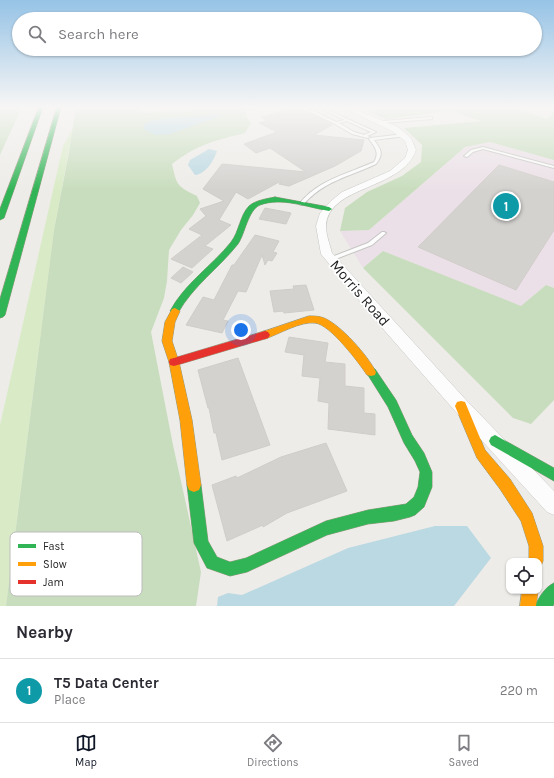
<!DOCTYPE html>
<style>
:root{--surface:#fff;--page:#f7f7f7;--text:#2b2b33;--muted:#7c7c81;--line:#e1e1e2;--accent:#111827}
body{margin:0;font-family:Karla,sans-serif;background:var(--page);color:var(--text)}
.controls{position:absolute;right:12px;bottom:12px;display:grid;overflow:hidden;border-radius:8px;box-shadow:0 1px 3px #0004}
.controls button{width:36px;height:36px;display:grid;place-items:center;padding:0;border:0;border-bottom:1px solid var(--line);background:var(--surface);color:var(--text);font:20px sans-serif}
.you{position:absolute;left:241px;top:330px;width:14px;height:14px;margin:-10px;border:3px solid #fff;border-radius:50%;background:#1a73e8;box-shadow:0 0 0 6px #1a73e833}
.badge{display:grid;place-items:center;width:26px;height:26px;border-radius:50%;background:var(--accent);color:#fff;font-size:13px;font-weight:700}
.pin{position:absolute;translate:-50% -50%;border:2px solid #fff;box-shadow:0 1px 4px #0006}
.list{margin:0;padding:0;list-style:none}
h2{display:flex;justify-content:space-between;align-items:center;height:52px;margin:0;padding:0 16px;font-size:17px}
h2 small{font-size:13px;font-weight:400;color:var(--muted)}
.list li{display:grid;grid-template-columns:26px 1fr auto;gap:12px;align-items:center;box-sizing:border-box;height:64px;padding:0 16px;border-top:1px solid var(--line)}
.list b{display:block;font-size:15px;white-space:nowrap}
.list p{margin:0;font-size:13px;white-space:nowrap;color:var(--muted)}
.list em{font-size:13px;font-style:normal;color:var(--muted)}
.icon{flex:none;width:22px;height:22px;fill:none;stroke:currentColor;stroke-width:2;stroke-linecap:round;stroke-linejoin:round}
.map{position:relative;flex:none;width:554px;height:606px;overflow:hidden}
.search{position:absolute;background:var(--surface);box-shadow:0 1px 3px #0004;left:12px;right:12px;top:12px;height:44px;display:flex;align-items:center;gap:10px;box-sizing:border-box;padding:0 14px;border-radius:22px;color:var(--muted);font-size:15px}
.sheet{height:116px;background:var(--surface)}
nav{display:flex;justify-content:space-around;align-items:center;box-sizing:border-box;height:56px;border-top:1px solid var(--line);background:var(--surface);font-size:11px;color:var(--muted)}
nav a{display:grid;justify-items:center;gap:2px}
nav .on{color:var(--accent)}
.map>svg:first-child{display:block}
</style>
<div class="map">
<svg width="554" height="606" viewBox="0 0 554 606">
<rect width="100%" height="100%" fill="#edece8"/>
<!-- industrial -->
<path fill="#ebe0e7" d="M490 142 554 160V288L546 285 521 307 383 251 363 268 340 231 369 230 465 147Z"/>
<!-- grass -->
<path fill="#d9ebc6" d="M73 128 54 230 6 606H0V425L63 146Z"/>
<!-- forest -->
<g fill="#c8ddbd">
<path d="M0 107H22L0 155Z"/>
<path d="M76 107H141V112L146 113 214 107H262L245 111 246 116 251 123 245 133C214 141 198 144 172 164 177 186 177 186 197 196L200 203 193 215 181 230 169 250 167 281 164 298 151 332 173 445 201 572 196 606H6L54 230 69 152Z"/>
<path d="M384 107H514L547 119 554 112V160L490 142 465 147 369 230 340 231 345 208 367 192 402 176 421 162 422 145 404 128 481 121 451 111 386 119 368 112 369 108Z"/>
<path d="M383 251 521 306 546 285 554 288V400L531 424 513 418 363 268Z"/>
</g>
<!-- water -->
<g fill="#bbd9e2">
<path d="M226 114 170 134 155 135 144 129V125L149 121 160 119Z"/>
<path d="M209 149 217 151C214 160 206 174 195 175L188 165 190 160Z"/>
<path d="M435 526H467L491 558 454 606H217L218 597 228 593 242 595 348 548Z"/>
</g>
<!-- building -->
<g fill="#d4d2cf" stroke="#d0cdc9">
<path d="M298 107 332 125 314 135 364 140 361 151 335 166 289 186 279 184 281 181 248 199 236 192 219 220 231 225 205 246 213 249 192 268 171 259 202 235 189 229 206 216 200 209 224 201 203 189 222 164 306 172 270 148 256 153 244 144 277 132 259 123 267 121 261 117Z"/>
<path d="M499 165 554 182V230L516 290 418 247Z"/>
<path d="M265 208 291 213 286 224 259 219Z"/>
<path d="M255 235 279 241 273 252 277 253 272 261 268 260 265 265 262 255 246 292 238 291 223 320 228 321 222 333 186 325 203 297 214 300 232 265H234Z"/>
<path d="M183 267 193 272 181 283 171 278Z"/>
<path d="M306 285 314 310 284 313 283 311 274 312 270 291 294 289 293 286Z"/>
<path d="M289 337 328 343 325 362 345 364V386L364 388V413L375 414V435L328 429 329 403 318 401 320 378 302 376 304 355 285 352Z"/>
<path d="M238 358 270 445 222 460 216 433H214L209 408H208L198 370Z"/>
<path d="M326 443 347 491 287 513 263 527V525L227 541 212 485 236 476 237 478 281 457Z"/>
</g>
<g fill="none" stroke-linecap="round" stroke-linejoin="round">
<defs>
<g id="lane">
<path d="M317 107H321L376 132 367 136 370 137 368 138 352 134 335 124 309 111 312 110 336 122 345 120ZM347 121 371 132 364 135 354 132 339 123Z"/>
<path d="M431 117H432V119L383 123 381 122 383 121Z"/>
<path d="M404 134 406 135 405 136 374 140C381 149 384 154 376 164 349 177 323 181 303 205H301L299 204C318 180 347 174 374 162 380 153 375 147 369 139L370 138Z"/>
<path d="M483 147 554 166V168L483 149 473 152 467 157 464 156 471 150Z"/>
<path d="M382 232H384L386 233 372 245 333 260 331 261 328 259 329 258 368 243Z"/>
</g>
<path id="street" d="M341 107H349L398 127 411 138 416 150C403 190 328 185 326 226 326 235 330 245 332 253L467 401 554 491V515L547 512 455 411 377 322 321 254 316 226 320 213 331 201 342 192 390 171 405 158 408 150 405 141 392 131Z"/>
<g id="fast">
<path d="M39 107H43L4 218 0 220V209Z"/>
<path d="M57 107H61L5 315 3 317 0 318V299Z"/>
<path d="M275 197 329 207 332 209 329 211C307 207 281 197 260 205 248 210 245 234 238 244 219 268 193 286 178 313H172L170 311C185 283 212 266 231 242 239 232 240 215 249 206 256 200 266 199 275 197Z"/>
<path d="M371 368 375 369 396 400 412 435 424 453 432 472V487L424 507 415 515 410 517 394 521 368 524 327 535 247 572 230 576 207 568 194 543 187 485 189 480 194 478 199 480 201 485 208 541 217 557 230 562 246 558 326 521 368 510 406 504 414 497 418 487 420 472 415 461 404 443 388 407 366 372 367 369Z"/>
<path d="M495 435 554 468V481L491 445 489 441 491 437Z"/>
<path d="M554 583V604L553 606H535C539 597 545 587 554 583Z"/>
</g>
<g id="slow">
<path d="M175 308 180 311 175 322 172 341 179 362 192 420 201 485 199 490 194 492 189 490 187 485 180 420 169 362 162 341 165 322 172 309Z"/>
<path d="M309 316C314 316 319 316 324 318 341 325 368 356 376 372L375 375 371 376 367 375C359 363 330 324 315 323 301 321 279 334 265 339L262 338 260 335 262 332Z"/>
<path d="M461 401 465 402 485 450 510 479 532 513 543 546V561L541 566 539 567V561H529V546L521 521 500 489 477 458 455 406 457 402Z"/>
<path d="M522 591H538L536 606H520Z"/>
</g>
<path id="jam" d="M265 331 268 332 270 335 268 338 174 366 170 365 169 362 170 359 174 358Z"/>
</defs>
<!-- lane casing -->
<use href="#lane" stroke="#c6c6c4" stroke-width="2"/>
<!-- street casing -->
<use href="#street" stroke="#c6c6c4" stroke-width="1"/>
<!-- fast casing -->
<use href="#fast" stroke="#96987f" stroke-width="1"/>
<!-- slow casing -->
<use href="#slow" stroke="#96987f" stroke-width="1"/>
<!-- jam casing -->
<use href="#jam" stroke="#96987f" stroke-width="1"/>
<!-- lane -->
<use href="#lane" fill="#fcfcfc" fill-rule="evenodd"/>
<!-- street -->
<use href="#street" fill="#fcfcfc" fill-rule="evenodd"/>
<!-- fast -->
<use href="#fast" fill="#30b455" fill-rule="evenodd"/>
<!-- slow -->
<use href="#slow" fill="#ff9f0a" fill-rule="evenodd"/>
<!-- jam -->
<use href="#jam" fill="#e5322d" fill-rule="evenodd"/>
</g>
<!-- sky -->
<linearGradient id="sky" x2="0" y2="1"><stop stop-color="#96c3e6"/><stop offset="0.56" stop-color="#f7f6f5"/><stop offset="1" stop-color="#f7f6f5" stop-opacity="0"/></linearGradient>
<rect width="554" height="191" fill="url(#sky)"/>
<g text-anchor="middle" stroke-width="3.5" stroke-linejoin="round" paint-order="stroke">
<!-- street labels -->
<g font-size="15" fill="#1f1f1f" stroke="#fff">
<text transform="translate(360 293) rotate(49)" y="5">Morris Road</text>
</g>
</g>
<!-- legend -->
<rect x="10" y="532" width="132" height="64" rx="6" fill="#fff" stroke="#bcbcbc" stroke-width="1"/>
<rect x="18" y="544" width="18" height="4" fill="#30b455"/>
<rect x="18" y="562" width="18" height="4" fill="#ff9f0a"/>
<rect x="18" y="580" width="18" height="4" fill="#e5322d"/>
<g font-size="11" fill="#1f1f1f">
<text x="43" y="550">Fast</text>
<text x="43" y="568">Slow</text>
<text x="43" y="586">Jam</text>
</g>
</svg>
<div class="controls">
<button><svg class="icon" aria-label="locate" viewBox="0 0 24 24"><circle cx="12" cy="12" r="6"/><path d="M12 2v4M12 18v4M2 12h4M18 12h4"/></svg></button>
</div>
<div class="you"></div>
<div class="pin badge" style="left:506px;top:206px;background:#0f9aa8">1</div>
<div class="search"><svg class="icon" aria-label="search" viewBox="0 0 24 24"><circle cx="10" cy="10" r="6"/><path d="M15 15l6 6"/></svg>Search here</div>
</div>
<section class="sheet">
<h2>Nearby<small></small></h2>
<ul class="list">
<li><span class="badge" style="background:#0f9aa8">1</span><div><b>T5 Data Center</b><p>Place</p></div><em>220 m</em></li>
</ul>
</section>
<nav>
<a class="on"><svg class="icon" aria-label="map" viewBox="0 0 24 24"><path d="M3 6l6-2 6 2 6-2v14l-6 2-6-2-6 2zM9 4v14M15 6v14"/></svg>Map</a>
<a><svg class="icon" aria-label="directions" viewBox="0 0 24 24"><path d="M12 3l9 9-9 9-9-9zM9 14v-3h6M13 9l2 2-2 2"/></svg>Directions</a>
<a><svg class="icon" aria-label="saved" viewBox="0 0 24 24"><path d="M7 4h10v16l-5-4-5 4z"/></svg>Saved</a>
</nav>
